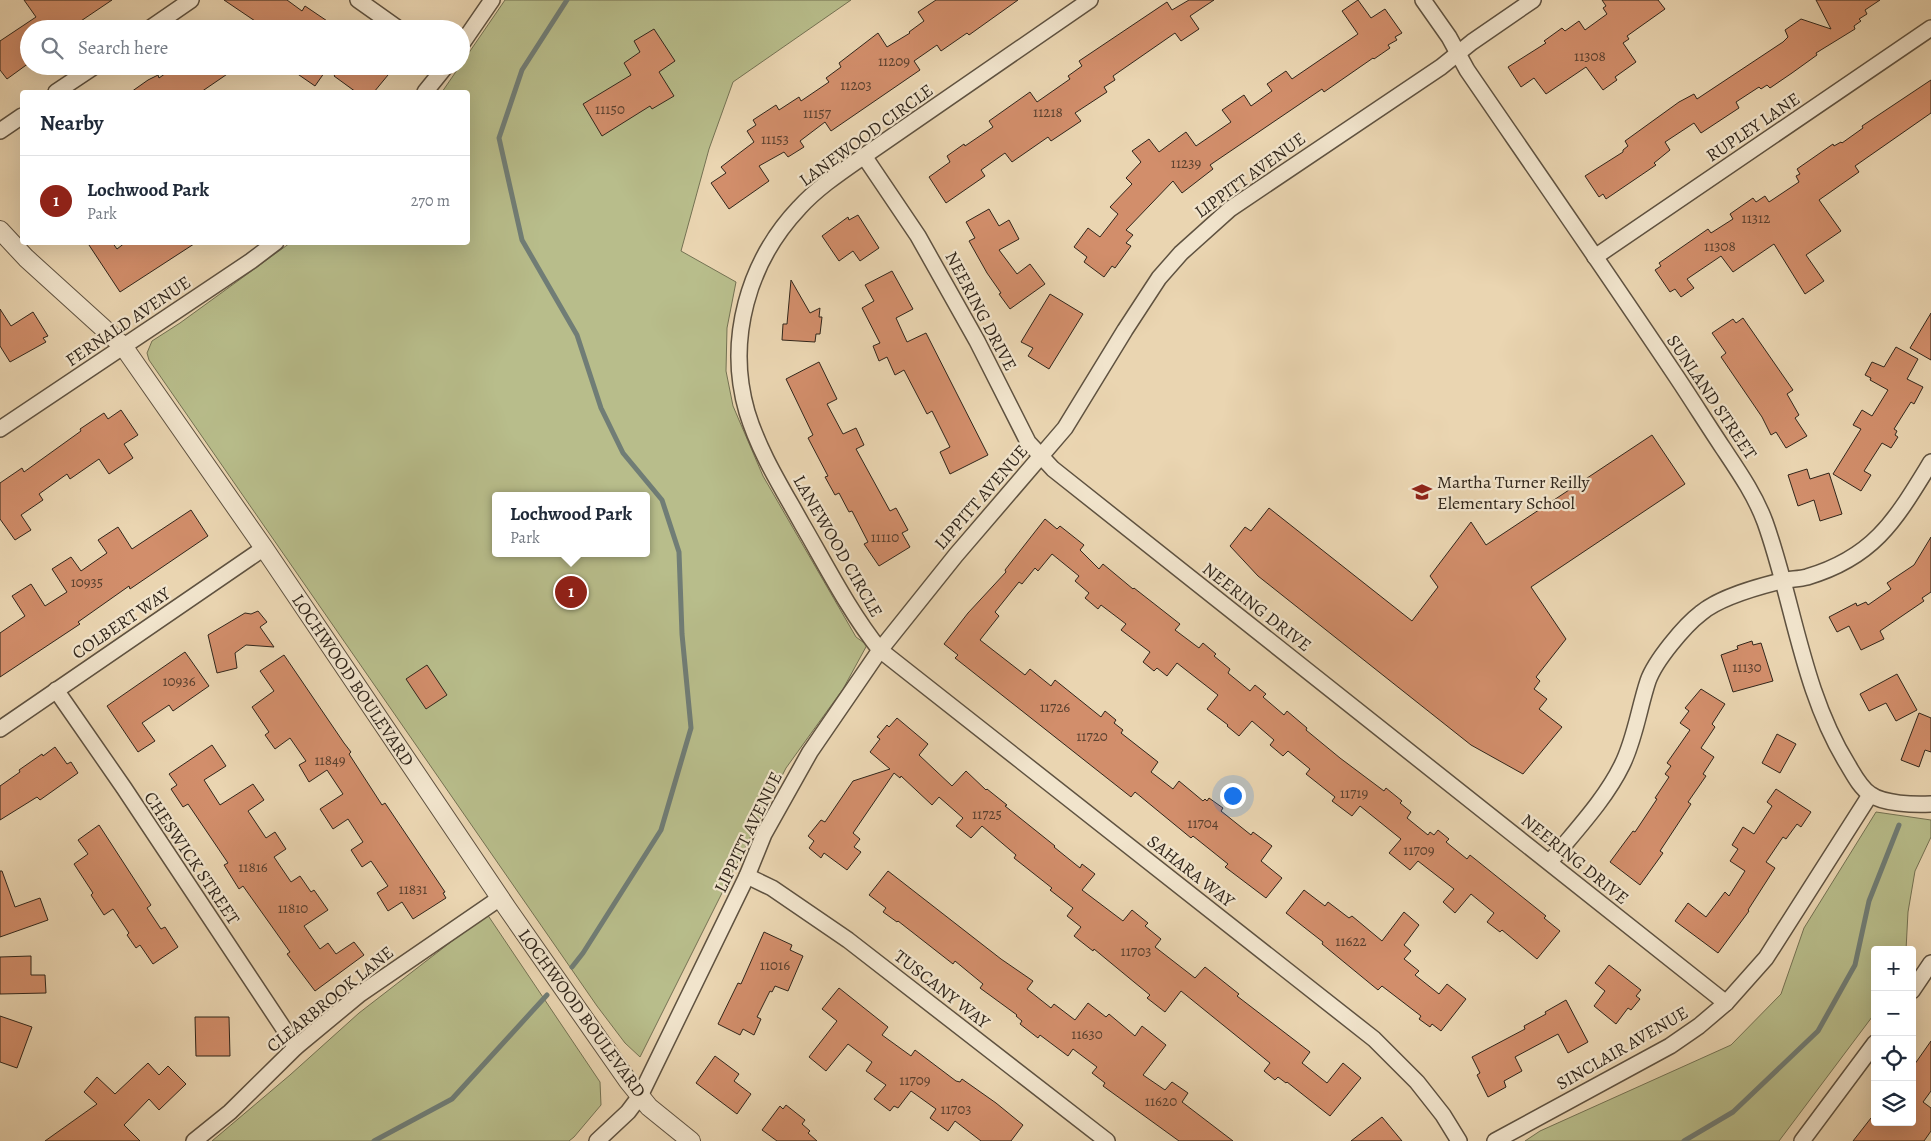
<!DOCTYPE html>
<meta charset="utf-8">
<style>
:root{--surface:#fff;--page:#f2f2f3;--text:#1f2937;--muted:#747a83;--line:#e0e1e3;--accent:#8f2418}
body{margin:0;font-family:Alegreya,serif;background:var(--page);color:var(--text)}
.controls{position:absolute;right:15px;bottom:15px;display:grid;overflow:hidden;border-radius:5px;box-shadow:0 5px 20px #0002}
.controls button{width:45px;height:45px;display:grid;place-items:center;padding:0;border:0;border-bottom:1px solid var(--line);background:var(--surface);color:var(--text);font:25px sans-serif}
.you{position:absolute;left:1232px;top:795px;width:18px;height:18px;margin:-12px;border:4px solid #fff;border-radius:50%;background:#1a73e8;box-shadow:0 0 0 8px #1a73e833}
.badge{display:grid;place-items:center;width:32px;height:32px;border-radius:50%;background:var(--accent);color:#fff;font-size:16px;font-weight:700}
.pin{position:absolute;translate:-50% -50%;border:2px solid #fff;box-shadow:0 1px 5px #0006}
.popup{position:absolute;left:492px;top:492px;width:158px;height:65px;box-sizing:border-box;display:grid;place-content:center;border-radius:5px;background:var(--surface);filter:drop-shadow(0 1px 4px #0005);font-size:16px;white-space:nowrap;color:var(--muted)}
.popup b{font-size:19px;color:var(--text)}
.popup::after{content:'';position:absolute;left:50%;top:100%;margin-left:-10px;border:10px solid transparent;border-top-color:var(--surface)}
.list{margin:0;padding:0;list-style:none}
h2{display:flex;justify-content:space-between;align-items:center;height:65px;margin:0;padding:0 20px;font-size:21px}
h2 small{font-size:16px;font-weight:400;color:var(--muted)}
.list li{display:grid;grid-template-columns:32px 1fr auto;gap:15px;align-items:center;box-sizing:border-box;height:90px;padding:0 20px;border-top:1px solid var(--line)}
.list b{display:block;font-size:19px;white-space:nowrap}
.list p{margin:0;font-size:16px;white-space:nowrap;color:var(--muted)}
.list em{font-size:16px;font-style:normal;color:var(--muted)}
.icon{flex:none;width:28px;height:28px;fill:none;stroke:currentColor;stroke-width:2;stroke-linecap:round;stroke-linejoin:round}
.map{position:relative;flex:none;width:1931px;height:1141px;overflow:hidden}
.search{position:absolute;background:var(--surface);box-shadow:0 5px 20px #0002;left:20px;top:20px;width:450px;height:55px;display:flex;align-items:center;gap:12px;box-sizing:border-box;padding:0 18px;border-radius:28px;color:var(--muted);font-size:19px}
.panel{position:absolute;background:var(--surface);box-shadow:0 5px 20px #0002;left:20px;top:90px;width:450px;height:155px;border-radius:5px}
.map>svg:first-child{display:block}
</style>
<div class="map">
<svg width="1931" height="1141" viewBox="0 0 1931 1141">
<rect width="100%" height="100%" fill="#ead5b1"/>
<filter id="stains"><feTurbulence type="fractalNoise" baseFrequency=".004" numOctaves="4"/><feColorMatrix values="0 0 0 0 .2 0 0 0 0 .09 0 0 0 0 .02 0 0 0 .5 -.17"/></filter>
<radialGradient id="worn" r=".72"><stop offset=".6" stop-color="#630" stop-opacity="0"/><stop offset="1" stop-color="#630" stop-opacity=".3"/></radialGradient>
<!-- green -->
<g fill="#b8bd8b" stroke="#747253" fill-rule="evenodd">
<path d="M505 0H851L733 82 709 149 681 251 736 282 727 328 726 371 733 406 763 476 856 637 867 645 843 689 786 768 735 867 640 1057 625 1043 597 1006 149 360 147 353 152 341 180 323 290 243 468 242V92H442ZM496 496H646V553H496Z"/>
<path d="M1876 812 1931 820V837L1915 871 1908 912 1906 950H1875V1013L1779 1141H1525L1540 1131 1731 1045 1781 994 1804 928Z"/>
<path d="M487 914 600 1082 601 1105 574 1137 569 1141H212L290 1075 359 1013Z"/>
</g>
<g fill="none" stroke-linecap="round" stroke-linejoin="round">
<!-- stream -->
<g stroke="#707d76" stroke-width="5">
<path d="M567 0 522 70 499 138 522 240 577 335 601 408 623 453 662 500 679 552 682 634 691 728 661 830 583 953 572 967"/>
<path d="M374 1141 452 1099 547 995"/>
<path d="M1684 1141 1733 1112 1818 1031 1855 965 1869 901 1899 825"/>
</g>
</g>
<!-- building -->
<g fill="#d28e6b" stroke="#31261b">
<path d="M24 0H112L69 29H29V63L7 79 0 70V41L36 17Z"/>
<path d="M224 0H287L302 11 305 6 339 29H254L258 23Z"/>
<path d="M936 0H1018L969 35 967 33 941 51 937 45 914 61 920 70 831 131 825 122 800 141 804 147 788 157 784 152 759 166 769 181 729 209 711 183 726 173 721 167 754 142 747 131 756 125 753 120 776 105 779 110 799 97 801 101 829 82 826 78 841 67 839 63 878 33 887 47 910 33 909 32 924 21 918 12Z"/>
<path d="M1189 0H1214L1190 16 1199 29 1181 41 1175 33 1113 76 1115 80 1104 87 1107 92 1075 113 1081 121 1051 141 1048 137 1012 162 1005 153 981 170 985 176 946 203 929 177 950 162 947 156 964 144 965 146 993 127 989 121 1030 92 1037 102 1070 79 1068 76 1082 66 1079 61 1167 2 1172 10Z"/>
<path d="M1358 0 1371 18 1385 9 1402 33 1395 37 1397 40 1388 45 1390 48 1374 59 1373 58 1324 92 1322 89 1210 165 1213 169 1182 193 1173 181 1126 230 1133 235 1126 243 1131 246 1115 268 1112 266 1104 277 1084 262 1087 257 1074 247 1088 228 1100 237 1118 214 1110 207 1132 184 1126 178 1141 162 1132 151 1149 139 1159 152 1186 132 1196 146 1231 122 1222 110 1244 95 1251 106 1272 91 1267 84 1286 71 1292 79 1358 34 1342 11Z"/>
<path d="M1602 0H1658L1665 9 1627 36 1629 39 1623 43 1636 62 1615 77 1617 80 1603 90 1586 67 1546 94 1534 78 1521 87 1508 67 1546 43 1544 41 1562 28 1565 31 1579 21 1585 30 1607 14 1603 8 1606 6Z"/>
<path d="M1816 0H1880L1865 10 1867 14 1859 19 1861 21 1854 26 1855 29 1816 53 1817 55 1792 73 1770 88 1767 85 1761 89 1759 87 1736 102 1739 108 1701 133 1694 123 1665 142 1670 150 1654 163 1656 165 1606 199 1603 194 1599 197 1585 176 1623 152V150L1628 146 1625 141 1679 102 1694 94 1697 99 1783 42 1788 37 1785 30 1801 19 1831 29Z"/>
<path d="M654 29 675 61 659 72 674 96 652 109 650 106 602 136 583 104 631 75 624 63 640 52 634 41Z"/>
<path d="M176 66H239L201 92H131L148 80 158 75 159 78Z"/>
<path d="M286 66H329L315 86Z"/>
<path d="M342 66H376L388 75 374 92H356L334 76Z"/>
<path d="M1931 80V113L1855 166 1859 172 1819 200 1841 231 1806 255 1824 281 1805 294 1774 244 1733 272 1721 256 1687 279 1694 288 1681 297 1675 289 1670 292 1655 270 1661 266 1659 263 1708 229 1711 233 1733 219 1730 214 1753 198 1756 202 1765 196 1769 202 1799 182 1796 176 1800 174 1797 169 1833 144 1834 146 1841 142 1842 143 1863 128 1862 126Z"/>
<path d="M989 209 999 226 1009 220 1019 239 999 250 1017 274 1030 264 1045 284 1010 309 999 294 1001 293 987 273 969 241 975 238 966 222Z"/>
<path d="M858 215 879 248 860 261 853 251 839 261 822 236 848 217 849 220Z"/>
<path d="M87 242H112L117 249 126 242H197L120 292Z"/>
<path d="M892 271 913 309 896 318 907 342 926 333 988 455 950 474 940 452 950 447 932 411 927 414 904 370 895 375 887 357 879 361 873 346 880 343 862 308 874 301 865 285Z"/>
<path d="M791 280 810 313 820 308 819 317H822L820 334H816L815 342 782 340 783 324H787Z"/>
<path d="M1050 294 1083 314 1049 369 1028 356 1033 348 1021 342Z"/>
<path d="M0 309 11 326 33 312 48 336 43 338 46 342 10 362 0 346Z"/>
<path d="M1931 313V360L1910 348Z"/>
<path d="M1743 318 1793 390 1787 394 1799 415 1795 418 1807 436 1786 448 1776 432 1771 435 1762 417 1721 357 1726 353 1712 333 1733 319 1736 323Z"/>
<path d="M1896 347 1918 359 1907 379 1923 387 1914 404 1911 402 1894 429 1897 431 1895 435 1898 437 1891 448 1882 443 1864 471 1871 475 1861 491 1833 474 1861 429 1853 425 1862 410 1872 416 1888 390 1870 380 1871 378 1865 375 1872 362 1884 367Z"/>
<path d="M819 362 837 399 827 404 843 434 856 428 864 445 856 449 890 511 896 508 908 530 902 533 910 547 879 566 864 544 868 542 852 511 849 512 839 493 835 495 825 477 828 476 808 438 813 435 786 379Z"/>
<path d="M121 410 138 435 124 444 133 458 109 474 99 459 70 479 67 474 39 494 43 500 21 515 31 530 15 540 0 519V483L22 468 24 472 81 431 80 429 104 413 108 419Z"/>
<path d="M1652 435 1685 484 1531 587 1566 639 1536 677 1540 681 1534 689 1547 699 1539 709 1562 727 1523 774 1471 745 1258 576 1230 546 1245 527 1251 531 1269 508 1412 621 1438 587 1430 576 1471 522 1486 545Z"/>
<path d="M1807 469 1810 479 1829 473 1842 514 1820 521 1814 500 1798 506 1788 475Z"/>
<path d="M191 510 208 536 130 589 129 586 78 622 80 624 0 677V633L25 616 12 596 31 584 45 606 67 592 52 569 71 557 81 571 107 553 98 540 118 527 132 549Z"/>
<path d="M1045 519 1057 529 1060 526 1084 545 1080 550 1099 569 1103 564 1133 589 1134 588 1180 624 1175 630 1199 648 1203 643 1216 654 1214 656 1230 669 1228 673 1250 691 1255 685 1266 694 1263 697 1284 715 1287 711 1307 728 1306 730 1340 758 1384 791 1386 788 1402 801 1400 803 1411 812 1407 818 1428 835 1430 832 1434 835 1438 830 1449 839 1446 842 1467 859 1470 855 1546 916 1544 918 1560 931 1537 959 1502 930 1500 932 1487 922 1494 913 1471 894 1455 913 1443 902 1454 889 1418 861 1410 870 1389 853 1401 839 1360 806 1352 816 1332 801 1335 797 1306 774 1310 769 1288 751 1283 756 1270 745 1274 740 1252 721 1239 736 1227 726 1228 725 1207 709 1218 695 1177 663 1167 676 1157 668 1154 671 1143 662 1150 652 1121 630 1126 624 1101 605 1098 609 1085 598 1089 593 1075 581 1079 576 1052 554 1038 571 1035 568 1022 584 1019 582 995 612 999 616 980 640 1025 675 1030 669 1051 686 1055 680 1101 717 1105 711 1116 720 1114 723 1123 730 1121 733 1158 762 1151 772 1173 789 1179 781 1203 801 1205 799 1207 801 1209 798 1223 808 1221 811 1251 835 1253 832 1272 846 1261 861 1282 878 1266 898 1225 867 1228 864 1193 836 1191 838 1135 792 1131 797 955 658 958 655 944 644 968 613 1006 572 1005 570Z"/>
<path d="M1931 537V592L1922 598 1924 601 1880 631 1884 639 1861 650 1849 626 1837 632 1829 617 1856 603 1857 606 1866 602 1868 605 1891 589 1887 583 1914 565Z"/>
<path d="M258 611 267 622 260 627 274 647 246 645 235 653 237 668 217 673 208 635 245 613 251 614Z"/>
<path d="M1752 641 1753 645 1761 643 1773 681 1733 692 1721 655 1738 649 1737 646Z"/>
<path d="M185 652 209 686 173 711 169 705 142 723 155 741 138 752 107 706Z"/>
<path d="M284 655 344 743 351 752 349 754 382 805 385 803 445 892 443 893 446 898 413 919 402 902 388 911 377 893 388 886 371 861 362 867 351 850 363 842 348 819 333 829 320 809 343 794 327 770 309 782 299 765 306 761 290 738 275 749 265 735 269 732 252 707 274 691 260 671Z"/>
<path d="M427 665 447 695 426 709 406 679Z"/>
<path d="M1897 674 1917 710 1896 721 1886 703 1869 711 1860 694Z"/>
<path d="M1701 689 1725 704 1712 724 1715 727 1701 748 1714 757 1703 774 1706 776 1688 802 1691 804 1660 851 1663 853 1640 885 1610 862 1633 831 1635 832 1657 799 1655 798 1669 777 1665 774 1671 766 1667 763 1690 730 1680 723 1689 711 1685 708Z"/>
<path d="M1919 713 1931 718V752L1925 750 1919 767 1901 760Z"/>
<path d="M897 718 928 744 919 755 952 786 966 771 986 790 987 789 1007 805 1005 806 1055 846 1054 847 1080 868 1082 864 1095 874 1082 890 1123 921 1132 910 1148 923 1145 926 1161 939 1155 947 1195 978 1205 967 1239 994 1237 996 1310 1052 1302 1063 1327 1083 1343 1063 1361 1078 1330 1116 1287 1082 1286 1083 1278 1077 1275 1080 1264 1071 1270 1063 1181 991 1165 1012 1147 998 1150 995 1134 982 1094 949 1093 951 1074 936 1081 927 1067 916 1073 908 1050 890 1052 888 1014 858 1016 855 982 826 971 838 956 826 963 818 939 797 932 805 901 776 900 778 894 773 853 833 860 839 854 847 861 852 847 870 824 853 821 858 809 848 814 841 808 836 821 820 825 822 853 781 890 769 870 752 880 739 877 737 887 725 889 727Z"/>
<path d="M1777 734 1796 744 1780 773 1762 763Z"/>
<path d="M212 745 226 766 204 780 220 805 253 784 264 800 248 811 266 838 275 832 286 849 274 857 291 882 300 876 311 892 314 890 328 910 304 926 320 949 328 943 336 954 354 942 364 955 315 991 287 954 290 952 243 886 239 889 224 865 228 863 188 804 183 807 171 789 177 785 169 774Z"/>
<path d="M55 747 67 764 71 762 78 773 40 800 37 797 0 820V786L20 772 19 770 42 754 43 756Z"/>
<path d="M1776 789 1811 812 1801 827 1797 824 1786 839 1783 837 1766 862 1775 868 1748 910 1749 911 1718 953 1675 921 1688 903 1706 917 1725 892 1729 896 1745 871 1730 861 1738 849 1732 845 1743 827 1754 834 1772 806 1767 802Z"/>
<path d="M99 825 151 905 147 908 161 929 165 927 178 947 153 964 140 945 136 948 127 935 129 933 113 909 104 915 91 895 93 893 74 864 88 854 78 840Z"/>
<path d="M0 871H2L15 907 40 898 48 920 0 937Z"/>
<path d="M888 871 1001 959 1033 981 1027 989 1051 1008 1054 1004 1075 1020 1088 1003 1106 1017 1109 1014 1135 1036 1142 1026 1166 1045 1143 1075 1165 1090 1172 1082 1188 1093 1182 1102 1233 1141H1179L1103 1086 1105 1083 1092 1073 1097 1067 1073 1049 1068 1056 1040 1035 1038 1038 1020 1024 1022 1021 1016 1016 1017 1015 980 988 983 984 955 961 953 964 898 921 897 922 883 912 886 908 869 895Z"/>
<path d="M1304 890 1325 906 1328 902 1349 918 1352 916 1382 941 1404 912 1419 925 1404 945 1411 951 1404 959 1419 971 1415 975 1439 994 1447 984 1466 999 1441 1031 1432 1024 1430 1027 1419 1019 1421 1016 1382 986 1378 990 1322 944 1323 942 1286 913Z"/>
<path d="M764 932 792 945 790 950 803 956 788 991 775 986 772 992 770 991 757 1017 761 1019 754 1035 743 1029 740 1035 718 1024 738 983 741 984Z"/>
<path d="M31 956V975H45L46 993 0 994V957Z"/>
<path d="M1609 965 1641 990 1636 996 1640 999 1631 1010 1628 1008 1616 1024 1594 1006 1605 991 1595 983Z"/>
<path d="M839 988 888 1027 882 1035 911 1056 915 1050 956 1081 960 1082 962 1079 996 1103 1023 1125 1011 1141H981L955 1121 948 1131 930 1118 936 1109 911 1091 898 1108 894 1106 890 1111 874 1099 886 1085 866 1071 872 1062 848 1044 826 1071 809 1057 837 1021 822 1009Z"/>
<path d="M1566 1000 1588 1042 1568 1053 1558 1034 1515 1057 1522 1071 1504 1081 1506 1087 1488 1097 1477 1075 1480 1073 1472 1057 1525 1029 1524 1026 1546 1014 1545 1012Z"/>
<path d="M0 1016 32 1027 17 1068 0 1062Z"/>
<path d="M195 1017H229L230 1056H196Z"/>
<path d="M1931 1041V1091L1923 1102 1931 1108V1131L1924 1141H1853L1871 1118 1875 1122H1912V1068Z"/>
<path d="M715 1056 739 1074 734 1081 751 1094 737 1114 696 1083Z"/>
<path d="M148 1063 159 1075 168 1066 186 1084 159 1110 149 1099 124 1125 140 1141H45L97 1104 84 1092 97 1077 115 1094Z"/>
<path d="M786 1105 805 1120 802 1124 810 1131 808 1133 817 1141H777L762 1130 780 1106 783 1109Z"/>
<path d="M1382 1117 1402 1141H1351Z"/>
</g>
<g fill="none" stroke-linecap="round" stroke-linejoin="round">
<defs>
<g id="minor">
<path d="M358 0 399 29"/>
<path d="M1090 0 864 156C841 172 817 188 799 208 748 262 726 340 747 412 759 452 782 488 802 524 827 567 849 611 880 650L1374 1039 1417 1082 1443 1115 1459 1141"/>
<path d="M1423 0 1449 37 1467 70C1537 172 1607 273 1676 376 1692 400 1707 424 1723 448 1739 472 1755 495 1765 522 1794 603 1802 691 1848 765 1854 775 1860 787 1870 794 1883 804 1915 805 1931 804"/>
<path d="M149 29 191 0"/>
<path d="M461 45 492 0"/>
<path d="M56 92 95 66"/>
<path d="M425 92 446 66"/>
<path d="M0 131 22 116"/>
<path d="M864 156 918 236 977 341 1028 442 1053 469 1726 1003"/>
<path d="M1595 257 1931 28"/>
<path d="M0 429 251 261 276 242"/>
<path d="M56 690 124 788 296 1047"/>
<path d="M0 729 264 548"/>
<path d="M1550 862C1575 831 1605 800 1622 765 1635 739 1639 708 1648 681 1655 661 1684 626 1701 613 1720 597 1757 587 1781 581 1790 579 1799 579 1807 577 1875 557 1896 519 1931 462"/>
<path d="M747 876 772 888 848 940 1107 1141"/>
<path d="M1912 991 1931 963"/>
<path d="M194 1141 230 1112 296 1047 360 994 500 898"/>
<path d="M597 1141 628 1112 640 1096 747 876 764 834 810 752 880 650 956 555 1065 428 1125 330 1159 278 1181 253 1230 209 1441 67 1472 42 1533 0"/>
<path d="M1495 1141 1670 1046 1699 1026 1726 1003 1766 958 1870 795"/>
<path d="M1802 1141 1875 1043"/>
</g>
<path id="tertiary" d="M0 230 26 258 123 346 264 548 507 908 628 1081 649 1107 691 1141"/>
</defs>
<!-- minor casing -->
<use href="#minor" stroke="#5f5240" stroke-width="18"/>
<!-- tertiary casing -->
<use href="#tertiary" stroke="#5f5240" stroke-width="20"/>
<!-- minor -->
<use href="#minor" stroke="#f1e4cc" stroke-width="15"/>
<!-- tertiary -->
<use href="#tertiary" stroke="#f1e4cc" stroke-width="18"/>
</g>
<!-- icons -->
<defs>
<symbol id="school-bare" viewBox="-9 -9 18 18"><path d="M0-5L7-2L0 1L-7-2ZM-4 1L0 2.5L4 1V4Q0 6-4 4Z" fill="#8f2418" stroke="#f1e4cc" stroke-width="2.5" paint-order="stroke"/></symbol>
</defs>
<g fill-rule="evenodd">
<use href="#school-bare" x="1408" y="478" width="28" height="28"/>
</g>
<g text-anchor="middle" stroke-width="4.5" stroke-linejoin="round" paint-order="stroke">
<!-- number labels -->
<g font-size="15" fill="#59402f">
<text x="1590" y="61">11308</text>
<text x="894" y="66">11209</text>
<text x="856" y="90">11203</text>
<text x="610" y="114">11150</text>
<text x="1048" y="117">11218</text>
<text x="817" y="118">11157</text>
<text x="775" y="144">11153</text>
<text x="1186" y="168">11239</text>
<text x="1756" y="223">11312</text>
<text x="1720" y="251">11308</text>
<text x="885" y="542">11110</text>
<text x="87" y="587">10935</text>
<text x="1747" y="672">11130</text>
<text x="179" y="686">10936</text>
<text x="1055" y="712">11726</text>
<text x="1092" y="741">11720</text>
<text x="330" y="765">11849</text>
<text x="1354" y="798">11719</text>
<text x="987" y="819">11725</text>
<text x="1203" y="828">11704</text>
<text x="1419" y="855">11709</text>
<text x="253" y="872">11816</text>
<text x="413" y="894">11831</text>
<text x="293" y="913">11810</text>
<text x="1351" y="946">11622</text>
<text x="1136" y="956">11703</text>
<text x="775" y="970">11016</text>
<text x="1087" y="1039">11630</text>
<text x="915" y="1085">11709</text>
<text x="1161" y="1106">11620</text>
<text x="956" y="1114">11703</text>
</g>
<!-- street labels -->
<g font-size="18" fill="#31261b" stroke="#f1e4cc">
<text transform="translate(1753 127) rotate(-34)" y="6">RUPLEY LANE</text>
<text transform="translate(866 135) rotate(-36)" y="6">LANEWOOD CIRCLE</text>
<text transform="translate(1250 175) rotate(-36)" y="6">LIPPITT AVENUE</text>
<text transform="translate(981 311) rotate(62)" y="6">NEERING DRIVE</text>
<text transform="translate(128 321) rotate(-34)" y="6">FERNALD AVENUE</text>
<text transform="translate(1712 397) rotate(56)" y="6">SUNLAND STREET</text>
<text transform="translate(981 497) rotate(-49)" y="6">LIPPITT AVENUE</text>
<text transform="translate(838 546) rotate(60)" y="6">LANEWOOD CIRCLE</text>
<text transform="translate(1257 607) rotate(38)" y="6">NEERING DRIVE</text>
<text transform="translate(121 623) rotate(-34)" y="6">COLBERT WAY</text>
<text transform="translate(353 680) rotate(56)" y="6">LOCHWOOD BOULEVARD</text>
<text transform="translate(748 832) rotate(-64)" y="6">LIPPITT AVENUE</text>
<text transform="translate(192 858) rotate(56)" y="6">CHESWICK STREET</text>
<text transform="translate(1575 859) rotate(39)" y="6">NEERING DRIVE</text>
<text transform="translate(1191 871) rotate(38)" y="6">SAHARA WAY</text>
<text transform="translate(942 989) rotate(38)" y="6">TUSCANY WAY</text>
<text transform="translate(330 999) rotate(-39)" y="6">CLEARBROOK LANE</text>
<text transform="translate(582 1013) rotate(54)" y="6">LOCHWOOD BOULEVARD</text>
<text transform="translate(1622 1048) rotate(-30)" y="6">SINCLAIR AVENUE</text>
</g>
<!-- poi labels -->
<g font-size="18" fill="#31261b" stroke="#f1e4cc" text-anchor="start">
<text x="1437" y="488">Martha Turner Reilly<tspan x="1437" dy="21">Elementary School</tspan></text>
</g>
</g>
<rect width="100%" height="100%" filter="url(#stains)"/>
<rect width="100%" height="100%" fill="url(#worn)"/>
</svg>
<div class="controls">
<button>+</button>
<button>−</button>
<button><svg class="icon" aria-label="locate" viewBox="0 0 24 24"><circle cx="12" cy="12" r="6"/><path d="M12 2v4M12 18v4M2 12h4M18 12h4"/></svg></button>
<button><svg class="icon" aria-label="layers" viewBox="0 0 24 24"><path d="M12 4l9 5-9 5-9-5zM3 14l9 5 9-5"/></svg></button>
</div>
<div class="you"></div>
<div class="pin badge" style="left:571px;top:592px">1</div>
<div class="popup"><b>Lochwood Park</b>Park</div>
<div class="search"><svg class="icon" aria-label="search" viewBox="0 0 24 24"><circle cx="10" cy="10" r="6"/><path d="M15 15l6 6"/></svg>Search here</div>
<section class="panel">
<h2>Nearby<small></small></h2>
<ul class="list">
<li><span class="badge">1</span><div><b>Lochwood Park</b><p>Park</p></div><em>270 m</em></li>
</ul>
</section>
</div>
